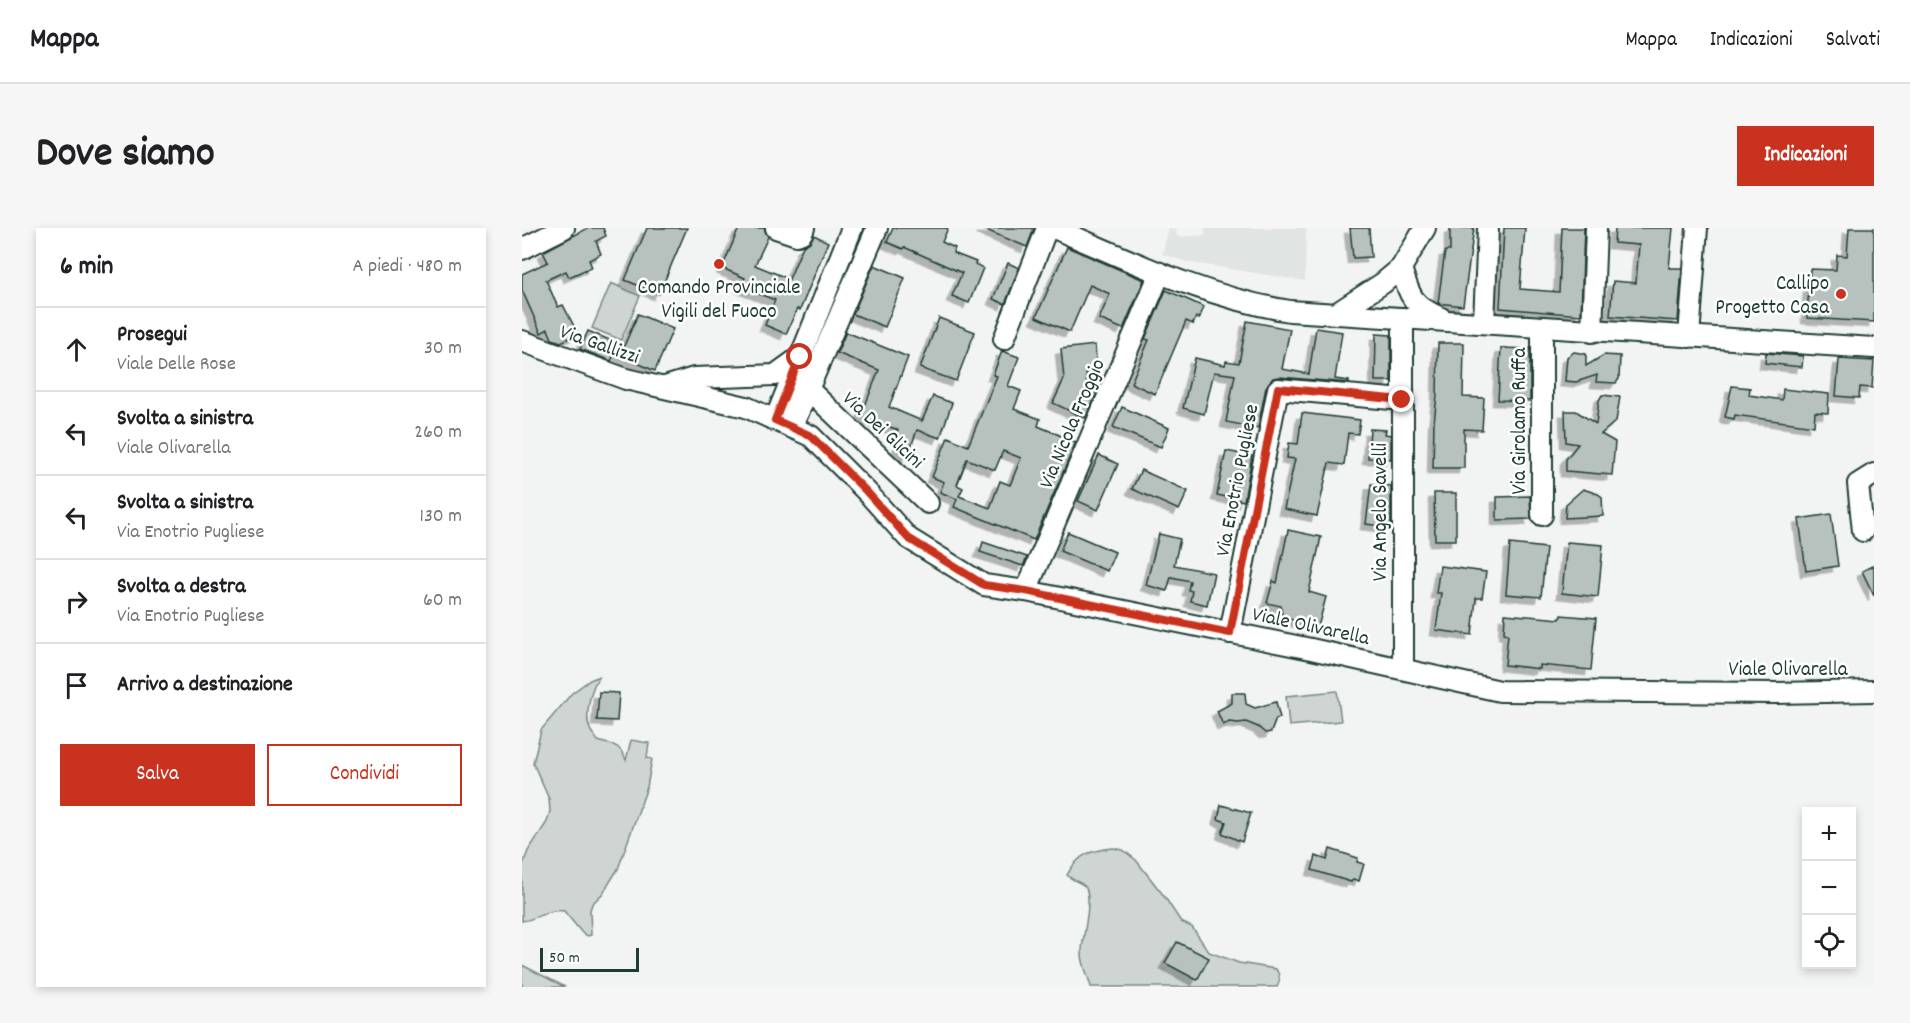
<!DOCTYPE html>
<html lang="it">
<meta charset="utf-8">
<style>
:root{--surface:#fff;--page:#f6f6f6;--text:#202124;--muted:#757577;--line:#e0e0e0;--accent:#c8321e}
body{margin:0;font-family:Dekko,sans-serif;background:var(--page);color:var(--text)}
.controls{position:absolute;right:18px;bottom:18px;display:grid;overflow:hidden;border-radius:0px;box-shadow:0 3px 9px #0003}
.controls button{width:54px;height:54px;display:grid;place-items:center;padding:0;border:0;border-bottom:2px solid var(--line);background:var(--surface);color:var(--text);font:30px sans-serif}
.scale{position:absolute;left:18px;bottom:15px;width:99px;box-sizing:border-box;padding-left:6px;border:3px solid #1f3d34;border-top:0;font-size:16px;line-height:21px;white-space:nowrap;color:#1f3d34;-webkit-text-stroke:4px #fff;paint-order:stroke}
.stop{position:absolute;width:18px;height:18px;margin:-14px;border:4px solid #c8321e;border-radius:50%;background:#fff}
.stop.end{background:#c8321e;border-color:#fff;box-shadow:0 2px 6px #0008}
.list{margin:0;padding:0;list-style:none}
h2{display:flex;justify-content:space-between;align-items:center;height:78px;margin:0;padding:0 24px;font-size:26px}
h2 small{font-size:20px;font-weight:400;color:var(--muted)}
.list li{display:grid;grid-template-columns:39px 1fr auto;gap:18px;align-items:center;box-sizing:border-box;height:84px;padding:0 24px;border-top:2px solid var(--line)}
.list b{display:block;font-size:22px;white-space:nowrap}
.list p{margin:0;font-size:20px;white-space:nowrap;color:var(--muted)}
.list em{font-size:20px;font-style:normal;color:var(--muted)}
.actions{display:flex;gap:12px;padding:18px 24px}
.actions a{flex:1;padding:14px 0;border:2px solid var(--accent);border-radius:0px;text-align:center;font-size:21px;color:var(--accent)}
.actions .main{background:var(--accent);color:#fff}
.icon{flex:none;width:33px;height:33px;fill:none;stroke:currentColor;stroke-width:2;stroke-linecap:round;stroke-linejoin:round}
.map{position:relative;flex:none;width:1352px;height:759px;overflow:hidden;border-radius:0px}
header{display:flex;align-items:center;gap:36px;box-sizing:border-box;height:84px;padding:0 30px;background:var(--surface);border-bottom:2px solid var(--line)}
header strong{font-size:28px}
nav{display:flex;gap:33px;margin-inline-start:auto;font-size:21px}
.intro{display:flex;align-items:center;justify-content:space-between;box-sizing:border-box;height:144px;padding:0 36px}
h1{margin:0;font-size:42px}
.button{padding:15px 27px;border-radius:0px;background:var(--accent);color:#fff;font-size:21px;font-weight:700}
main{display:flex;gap:36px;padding:0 36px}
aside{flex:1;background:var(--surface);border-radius:0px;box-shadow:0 3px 9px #0003}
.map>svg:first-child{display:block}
</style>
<header>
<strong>Mappa</strong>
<nav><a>Mappa</a><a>Indicazioni</a><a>Salvati</a></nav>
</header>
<div class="intro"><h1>Dove siamo</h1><a class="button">Indicazioni</a></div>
<main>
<aside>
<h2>6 min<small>A piedi · 480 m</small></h2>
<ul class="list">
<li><svg class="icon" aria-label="ahead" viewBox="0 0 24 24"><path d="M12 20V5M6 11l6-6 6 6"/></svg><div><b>Prosegui</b><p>Viale Delle Rose</p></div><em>30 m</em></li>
<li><svg class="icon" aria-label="left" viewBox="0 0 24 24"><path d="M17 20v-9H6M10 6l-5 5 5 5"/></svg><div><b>Svolta a sinistra</b><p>Viale Olivarella</p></div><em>260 m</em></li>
<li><svg class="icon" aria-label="left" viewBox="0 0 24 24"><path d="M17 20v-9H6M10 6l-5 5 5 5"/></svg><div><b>Svolta a sinistra</b><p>Via Enotrio Pugliese</p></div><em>130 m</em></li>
<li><svg class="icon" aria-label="right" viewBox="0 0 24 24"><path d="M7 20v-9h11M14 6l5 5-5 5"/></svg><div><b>Svolta a destra</b><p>Via Enotrio Pugliese</p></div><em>60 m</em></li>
<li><svg class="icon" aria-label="arrive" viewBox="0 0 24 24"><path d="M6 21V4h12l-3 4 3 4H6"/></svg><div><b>Arrivo a destinazione</b></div></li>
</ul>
<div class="actions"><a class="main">Salva</a><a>Condividi</a></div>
</aside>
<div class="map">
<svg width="1352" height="759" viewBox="0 0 1352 759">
<defs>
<filter id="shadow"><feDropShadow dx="-5.5" dy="5.5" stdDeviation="0" flood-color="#0004"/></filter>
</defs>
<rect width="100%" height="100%" fill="#f2f3f3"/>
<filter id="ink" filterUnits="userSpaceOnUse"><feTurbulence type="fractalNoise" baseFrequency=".0167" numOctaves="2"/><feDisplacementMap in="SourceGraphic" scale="12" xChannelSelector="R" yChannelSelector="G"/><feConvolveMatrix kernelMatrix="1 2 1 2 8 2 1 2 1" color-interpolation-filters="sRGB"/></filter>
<g filter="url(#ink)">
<!-- built -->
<path fill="#e0e4e3" d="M654 0 655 9 683 7V0H784L783 53 665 34 640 26 647 1Z"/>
<!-- green -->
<g fill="#ced5d3" stroke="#768984" stroke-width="1.5">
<path d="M89 55 118 68 99 112 70 100Z"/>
<path d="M78 448C69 457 62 488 68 501 69 505 74 509 76 513 93 519 96 514 104 532L109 512 127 515 125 530 130 531 125 559 96 641 81 665 70 676 68 682 69 707 66 708 60 705 42 683C26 680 16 691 0 693V639L6 623 25 594 28 583 27 571 11 535 19 502 50 465 68 452Z"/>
<path d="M815 463 819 493 767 498 764 468Z"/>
<path d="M591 620 601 622 614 632 642 668 659 694 670 699 687 724 717 735 754 741C758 747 759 752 755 759H569C566 746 559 736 560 722 561 707 570 674 564 660 561 654 550 653 545 647 557 625 568 623 591 620Z"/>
<path d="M0 737 43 759H0Z"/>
</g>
<!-- building -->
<g fill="#b7c1bd" stroke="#1f3d34" stroke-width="1.5" fill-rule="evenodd" filter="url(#shadow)">
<path d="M66 0H81L84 8 74 13 79 26 67 32 70 39 47 49 44 43 24 52 36 79 41 77 56 106 39 114 30 111 26 101 19 105 0 62V46L26 34 21 24Z"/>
<path d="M125 0H165L137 66 103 52Z"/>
<path d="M217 0H242L246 9 233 37 267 51 281 18 288 14 292 7 306 14 278 82 275 81 264 106 243 97 253 72 219 59 223 50 200 40Z"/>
<path d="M371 0H426L420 14 433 20 431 25 454 34 453 36 461 40 447 75 430 68 440 45 382 19 381 21 365 14Z"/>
<path d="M459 0H509L512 1 505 19Z"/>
<path d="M828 0H847L849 29 831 30Z"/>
<path d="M928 0H952L941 78 916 75 923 23H928Z"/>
<path d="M982 0H1003L998 61 1037 64 1040 0H1062L1059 87 978 80Z"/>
<path d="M1093 0H1151L1147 40H1160L1156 93 1088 88 1091 53 1114 55 1117 17 1092 15Z"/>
<path d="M1327 0H1352V94L1285 90 1288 41 1314 42 1315 27 1325 28Z"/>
<path d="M545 19 622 52 601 101 577 91 588 66 568 57 548 104 514 89Z"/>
<path d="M486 35 497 40 483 76 471 71Z"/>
<path d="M352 37 383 50 363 99 331 86Z"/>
<path d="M644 62 682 79 677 91 674 89 671 96 664 93 633 166 609 155 627 112 623 111Z"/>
<path d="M116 86 151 101 133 143 93 125 89 133 58 121 66 103 102 118Z"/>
<path d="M417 90 453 104 434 153 398 140Z"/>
<path d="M725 93 768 101 760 141 787 146 794 100 820 104 813 151 827 153V155L757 149 751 150 744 159 736 200 704 194 713 147 692 144 682 186 661 180 673 130 703 137 704 133 717 135Z"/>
<path d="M324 104 386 129 367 179 400 193 411 168 430 175 418 210 395 202 385 230 375 221 380 208 374 206 376 202 339 188 357 142 315 125Z"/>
<path d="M854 106 869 107V153H853Z"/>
<path d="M916 115H942L941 169 962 170 960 202 942 201V240H911L912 195 915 167Z"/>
<path d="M573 117 575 143 564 144 565 160 575 165 563 190 531 175 542 151 539 121Z"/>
<path d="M979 120 1008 121V173L976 172Z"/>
<path d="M480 123 497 129 486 158 499 163 492 181 518 191 516 198 554 214 512 312 432 279 435 271 418 264 422 254 410 249 426 209 446 218 475 148 471 147ZM481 223 499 230 488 257 478 253 468 280 437 268 441 260 435 257 445 231 473 242Z"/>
<path d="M1052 124 1064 126V138L1082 127 1098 128 1097 151 1094 155 1074 154 1075 147 1054 154 1043 153 1045 129Z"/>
<path d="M1244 125 1281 128 1280 139 1243 135Z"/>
<path d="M1317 131 1352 133 1350 160 1338 159 1337 170 1314 168Z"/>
<path d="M1210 158 1228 160 1227 167 1260 172 1261 161 1307 166 1306 185 1293 184 1292 198 1213 187 1212 191 1203 189Z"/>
<path d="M1080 167 1098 169 1094 193 1079 206 1093 214 1090 247 1044 243V231L1056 216 1044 214 1043 183H1054L1074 196 1077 172Z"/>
<path d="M600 179 647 200 639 219 591 199Z"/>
<path d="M780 185 838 192 836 206 826 205 822 237 807 235 795 288 762 281 773 231 765 230 767 215 776 216Z"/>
<path d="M848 201 864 202 863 206 869 207V231L846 230Z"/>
<path d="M704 223 730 228 722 273 695 267Z"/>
<path d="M577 227 596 236 576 282 556 273Z"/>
<path d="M619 242 666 263 657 282 610 261Z"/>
<path d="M849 256 869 258V299L844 296Z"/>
<path d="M1061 261 1076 266 1080 269 1081 288 1043 290 1044 276Z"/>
<path d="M912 265H934V312H913Z"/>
<path d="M1008 268 1009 291 975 292V269Z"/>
<path d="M1309 286 1316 338 1284 343 1277 291Z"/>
<path d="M766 302 799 309 787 364 804 369 796 399 760 389 759 378 745 375 751 353 755 355Z"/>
<path d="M546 304 593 324 585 343 538 323Z"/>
<path d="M637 306 658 311 652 337 692 345 685 377 668 373 670 363 666 362 668 353 649 349 645 363 624 357Z"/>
<path d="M461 314 505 329 501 338 458 324Z"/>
<path d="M1045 314 1081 317 1076 369 1040 365Z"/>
<path d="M988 316 1024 320 1019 369 984 366Z"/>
<path d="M1352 337V368L1340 343Z"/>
<path d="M918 338 964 344 960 370H954L950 407 914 402 919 365H914Z"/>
<path d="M983 386 1038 391 1039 387 1074 390 1069 442 1018 437V441L983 437 986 406 982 405Z"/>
<path d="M77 464 97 465 95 493 75 492Z"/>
<path d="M710 465H723L724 476 733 480 754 474 758 490 754 491 749 504 743 505 736 499 724 494 716 495 707 494 701 497 695 483 710 475Z"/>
<path d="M699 577 729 585 720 614 700 605 704 594 696 591Z"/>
<path d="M808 621 836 630 835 634 842 636 837 653 831 651 829 654 790 642 794 628 805 632Z"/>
<path d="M655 714 687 730 675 752 643 735Z"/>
</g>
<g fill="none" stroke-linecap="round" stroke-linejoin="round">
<defs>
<g id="minor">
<path d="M254 0 275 7 280 5 282 0"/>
<path d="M532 0C609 33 685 70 768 83L1352 120"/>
<path d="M0 21 42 0"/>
<path d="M879 40C888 69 890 77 919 90"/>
<path d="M815 85 861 55 879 40 903 0"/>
<path d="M962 95 966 0"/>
<path d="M1020 99V287"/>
<path d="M1070 104 1074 0"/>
<path d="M1167 109 1175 0"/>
<path d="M482 111 525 0"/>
<path d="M0 113 104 151 224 179 289 208 344 263 386 310 462 357 504 363 789 421 978 463 1254 465 1352 463"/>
<path d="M143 159 172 150 253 147 278 129"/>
<path d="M286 161 406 275"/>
<path d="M253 192 330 0"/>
<path d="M270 199 355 0"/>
<path d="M1341 303 1336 256 1352 246"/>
<path d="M504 363 638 45"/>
<path d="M708 405 756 161 881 172"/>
<path d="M881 441V90"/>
</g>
</defs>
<!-- minor casing -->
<use href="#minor" stroke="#1f3d34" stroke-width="24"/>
<!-- minor -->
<use href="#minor" stroke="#fff" stroke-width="20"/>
</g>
</g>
<g fill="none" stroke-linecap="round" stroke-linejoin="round" filter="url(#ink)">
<!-- route -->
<path stroke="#c8321e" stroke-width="8" d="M278 129 253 192 289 208 344 263 386 310 462 357 504 363 708 405 756 160 880 172"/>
</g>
<!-- markers -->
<g fill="#c8321e" stroke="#fff" stroke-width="2">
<circle cx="197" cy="36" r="6"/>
<circle cx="1319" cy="66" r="6"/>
</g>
<g text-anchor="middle" stroke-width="5" stroke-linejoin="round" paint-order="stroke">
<!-- poi labels -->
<g font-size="21" fill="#1f3d34" stroke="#fff" text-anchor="end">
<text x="1307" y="61">Callipo<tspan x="1307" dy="24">Progetto Casa</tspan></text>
<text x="197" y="65" text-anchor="middle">Comando Provinciale<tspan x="197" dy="24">Vigili del Fuoco</tspan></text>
</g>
<!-- street labels -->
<g font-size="21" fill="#1f3d34" stroke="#fff">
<text transform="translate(78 115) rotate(19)" y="7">Via Gallizzi</text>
<text transform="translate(996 193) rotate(-90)" y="7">Via Girolamo Ruffa</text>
<text transform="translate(549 195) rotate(-67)" y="7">Via Nicola Froggio</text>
<text transform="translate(362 201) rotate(43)" y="7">Via Dei Glicini</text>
<text transform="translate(714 252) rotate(-79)" y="7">Via Enotrio Pugliese</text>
<text transform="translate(857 284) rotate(-90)" y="7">Via Angelo Savelli</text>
<text transform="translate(789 397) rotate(12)" y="7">Viale Olivarella</text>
<text x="1266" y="447">Viale Olivarella</text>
</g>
</g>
</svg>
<div class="controls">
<button>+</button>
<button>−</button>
<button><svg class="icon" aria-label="locate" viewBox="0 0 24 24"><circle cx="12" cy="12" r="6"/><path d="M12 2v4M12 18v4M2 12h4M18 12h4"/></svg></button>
</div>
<div class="scale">50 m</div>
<div class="stop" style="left:278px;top:129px"></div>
<div class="stop end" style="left:880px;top:172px"></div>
</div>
</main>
